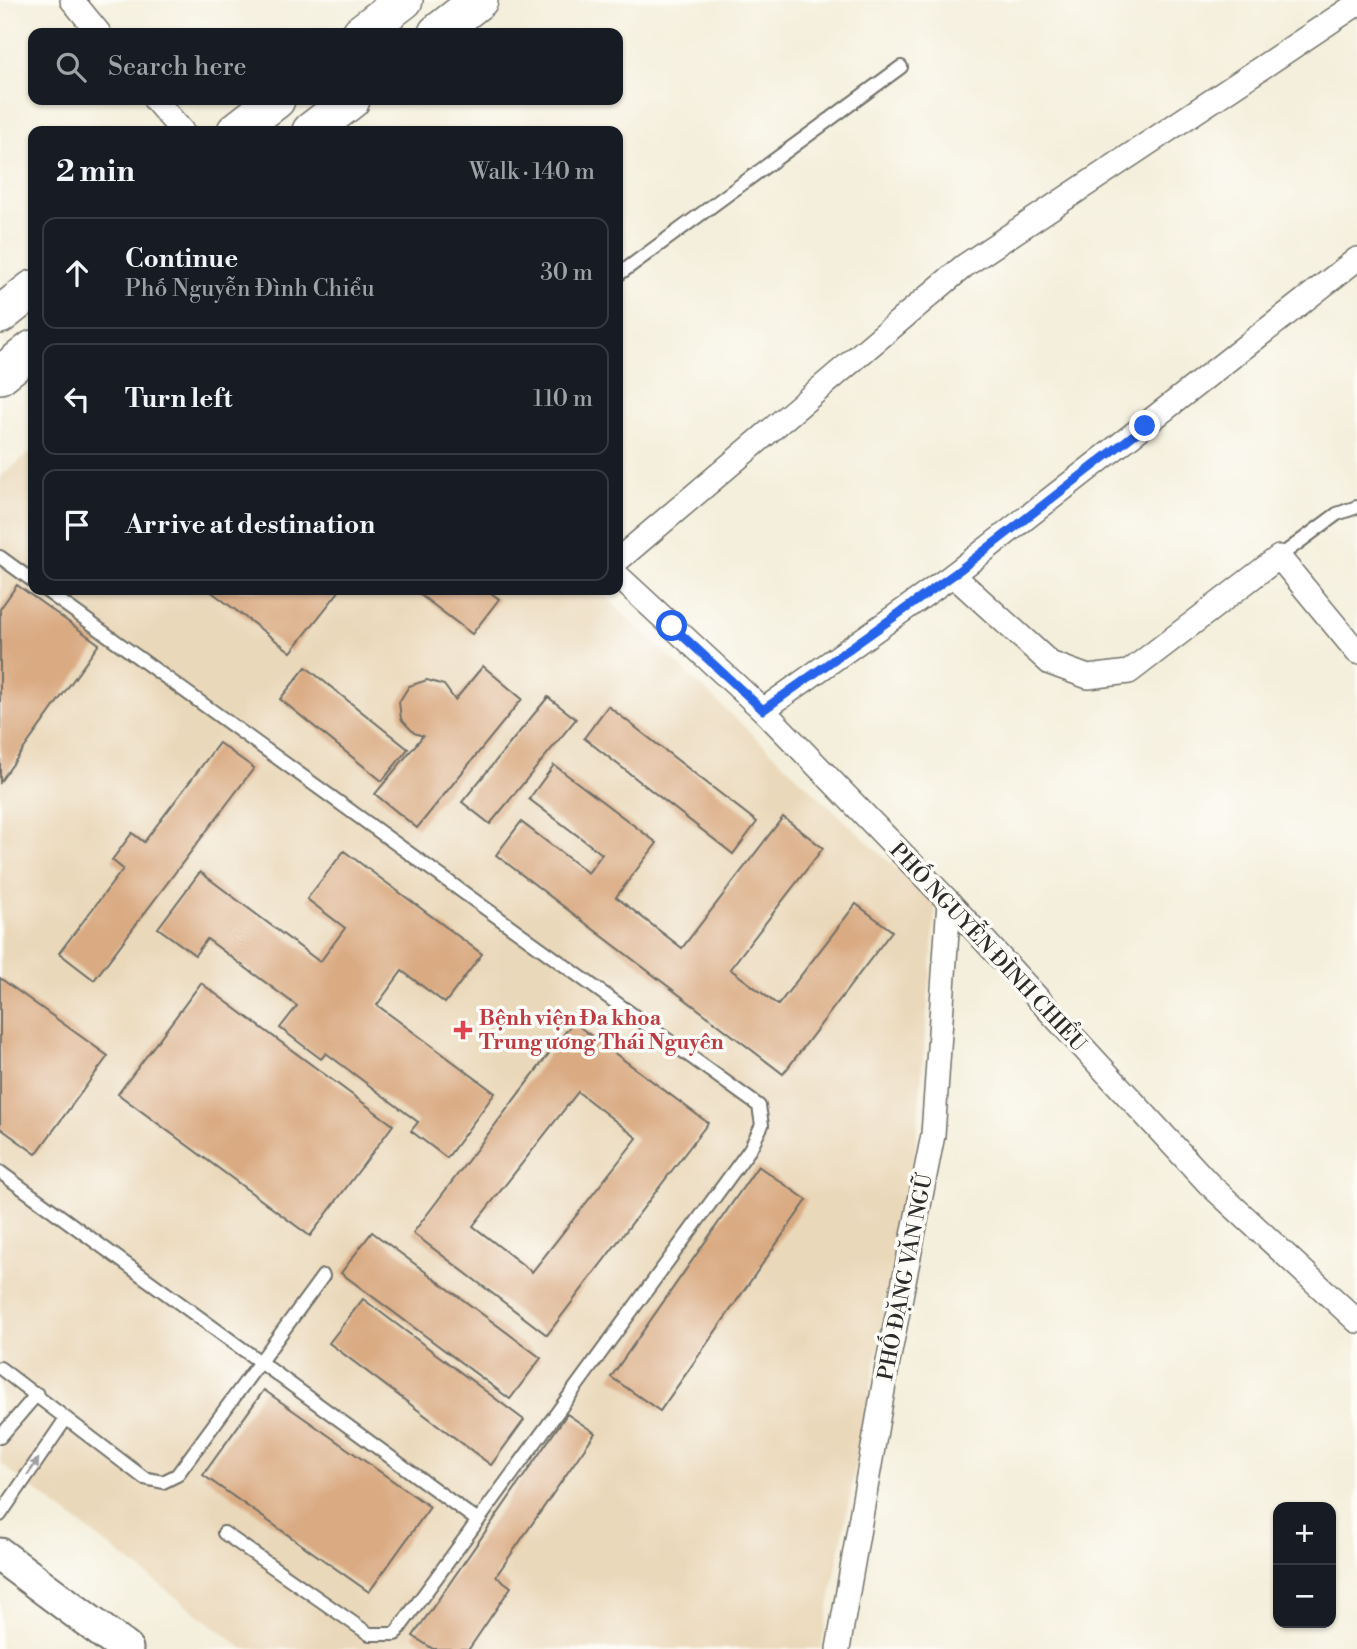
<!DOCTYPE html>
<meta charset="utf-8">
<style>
:root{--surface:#171b24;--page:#20242c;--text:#f1f3f6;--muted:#9ea1a6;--line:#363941}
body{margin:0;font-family:"Libre Bodoni",serif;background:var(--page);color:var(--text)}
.controls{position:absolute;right:21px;bottom:21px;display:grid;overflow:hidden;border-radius:14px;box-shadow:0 2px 5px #0004}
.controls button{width:63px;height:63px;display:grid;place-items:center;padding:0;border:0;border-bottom:2px solid var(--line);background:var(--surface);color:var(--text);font:35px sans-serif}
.stop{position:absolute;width:21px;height:21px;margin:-16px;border:5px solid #2563eb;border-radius:50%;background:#fff}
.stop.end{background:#2563eb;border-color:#fff;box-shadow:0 2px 7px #0008}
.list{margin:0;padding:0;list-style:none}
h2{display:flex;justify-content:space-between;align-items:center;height:91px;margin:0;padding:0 28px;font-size:30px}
h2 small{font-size:23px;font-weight:400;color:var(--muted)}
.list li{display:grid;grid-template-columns:46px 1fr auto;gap:21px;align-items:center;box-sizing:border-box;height:112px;margin:0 14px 14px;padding:0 14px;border:2px solid var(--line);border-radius:14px}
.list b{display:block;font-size:26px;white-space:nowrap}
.list p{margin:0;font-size:23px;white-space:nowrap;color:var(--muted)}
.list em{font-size:23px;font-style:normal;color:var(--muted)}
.icon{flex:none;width:38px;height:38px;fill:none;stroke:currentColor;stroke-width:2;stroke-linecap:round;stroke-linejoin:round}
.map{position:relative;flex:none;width:1357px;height:1649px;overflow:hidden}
.search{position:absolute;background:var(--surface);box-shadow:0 2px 5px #0004;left:28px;top:28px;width:595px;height:77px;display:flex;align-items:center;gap:18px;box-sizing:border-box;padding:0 24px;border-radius:14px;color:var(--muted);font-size:26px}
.panel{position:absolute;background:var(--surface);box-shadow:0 2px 5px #0004;left:28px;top:126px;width:595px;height:469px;border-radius:14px}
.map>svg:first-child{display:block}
</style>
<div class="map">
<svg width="1357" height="1649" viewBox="0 0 1357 1649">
<rect width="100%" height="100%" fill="#fdfcf7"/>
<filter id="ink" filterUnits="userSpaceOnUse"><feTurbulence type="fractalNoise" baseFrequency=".0143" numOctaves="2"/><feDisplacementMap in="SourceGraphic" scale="14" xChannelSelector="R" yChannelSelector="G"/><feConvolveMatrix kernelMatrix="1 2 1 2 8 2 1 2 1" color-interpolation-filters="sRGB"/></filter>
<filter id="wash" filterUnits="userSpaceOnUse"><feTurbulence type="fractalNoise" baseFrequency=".00686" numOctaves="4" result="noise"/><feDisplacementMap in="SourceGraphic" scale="28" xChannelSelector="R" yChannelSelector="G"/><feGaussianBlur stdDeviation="1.57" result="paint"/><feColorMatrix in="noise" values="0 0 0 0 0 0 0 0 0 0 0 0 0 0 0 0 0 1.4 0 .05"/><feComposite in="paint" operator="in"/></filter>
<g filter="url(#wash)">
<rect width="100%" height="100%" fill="#f4efdc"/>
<!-- built -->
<path fill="#ead8ba" d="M33 450V590H598L936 906 915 1154 821 1649H244L0 1463V477Z"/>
<g id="blocks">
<!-- building -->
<g fill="#daab83" fill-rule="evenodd">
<path d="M17 585 99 644 0 782V609Z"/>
<path d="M209 590H340L291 652Z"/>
<path d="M414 590H487L499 599 472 634Z"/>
<path d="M483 666 522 699 417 828 375 794 423 736 414 733 401 719 399 702 409 686 427 680 444 685 455 700Z"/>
<path d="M306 667 408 749 382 781 280 699Z"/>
<path d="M548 697 576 719 490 824 462 802Z"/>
<path d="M608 706 757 822 733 854 584 738Z"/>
<path d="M219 743 254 768 94 980 59 953 123 869 112 860 132 833 144 842Z"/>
<path d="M554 765 657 843 616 897 682 948 783 817 823 848 730 969 778 1005 856 904 892 931 783 1074 496 855 521 822 588 873 602 854 529 799Z"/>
<path d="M344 851 482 954 445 1003 402 971 377 1005 495 1093 447 1158 411 1131 418 1122 326 1053 321 1059 280 1028 297 1006 207 939 195 955 158 928 200 872 320 962 345 928 307 899Z"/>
<path d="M0 978 108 1056 36 1154 0 1128Z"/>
<path d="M201 983 393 1125 310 1236 118 1094Z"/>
<path d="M573 1022 708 1123 547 1335 413 1233ZM578 1092 637 1138 532 1272 473 1226Z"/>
<path d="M758 1166 807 1200 660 1411 611 1377Z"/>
<path d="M372 1232 541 1358 510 1399 341 1273Z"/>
<path d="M363 1299 524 1420 491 1465 329 1343Z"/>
<path d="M264 1390 430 1507 369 1592 203 1475Z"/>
<path d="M567 1414 595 1433 496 1576 511 1587 469 1649H433L413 1636Z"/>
</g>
</g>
</g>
<g filter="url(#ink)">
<use href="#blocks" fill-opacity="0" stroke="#717069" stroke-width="2"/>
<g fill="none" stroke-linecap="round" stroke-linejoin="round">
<defs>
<g id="lane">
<path d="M618 275 901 67"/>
<path d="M0 557 33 581"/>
<path d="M1279 557 1337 514 1357 507"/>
<path d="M45 590 759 1106 762 1125 750 1149 395 1634H369L224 1533"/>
<path d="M0 1172 478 1521"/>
<path d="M0 1368 144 1478 163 1482 177 1475 323 1276"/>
<path d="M0 1437 37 1394"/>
<path d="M0 1515 65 1420"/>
</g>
<g id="street">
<path d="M72 0 99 33"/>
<path d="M155 100 182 131"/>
<path d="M618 560 964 266 1357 4"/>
<path d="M953 575 1050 663 1088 677 1129 672 1279 557 1357 652"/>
<path d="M618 576 763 710 949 902 1208 1183 1357 1321"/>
<path d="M763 710 953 575 1357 259"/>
<path d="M838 1649 887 1367 933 1135 949 902"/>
</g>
<path id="secondary" d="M0 1555 126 1649"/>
<g id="primary">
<path d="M361 33 404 0"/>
<path d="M437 33 479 0"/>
<path d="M236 131 276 100"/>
<path d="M311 131 351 100"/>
<path d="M0 315 33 289"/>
<path d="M0 375 33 349"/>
</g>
</defs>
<!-- lane casing -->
<use href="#lane" stroke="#717069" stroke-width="16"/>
<!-- street casing -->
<use href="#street" stroke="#717069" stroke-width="26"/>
<!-- secondary casing -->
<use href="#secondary" stroke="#717069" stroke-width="37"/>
<!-- primary casing -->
<use href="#primary" stroke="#717069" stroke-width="40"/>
<!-- lane -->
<use href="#lane" stroke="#fff" stroke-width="12"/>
<!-- street -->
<use href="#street" stroke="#fff" stroke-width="23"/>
<!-- secondary -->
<use href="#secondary" stroke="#fff" stroke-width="33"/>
<!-- primary -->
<use href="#primary" stroke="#fff" stroke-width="37"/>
</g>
<!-- one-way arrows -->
<defs><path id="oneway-solid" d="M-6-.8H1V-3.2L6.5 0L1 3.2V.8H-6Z" transform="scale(1.75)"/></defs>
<use fill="#a0a0a0" href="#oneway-solid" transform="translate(33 1467) rotate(-56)"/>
</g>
<g fill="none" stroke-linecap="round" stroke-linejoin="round" filter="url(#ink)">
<!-- route -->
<path stroke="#2563eb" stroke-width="9" d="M672 626 763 710 953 575 1145 426"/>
</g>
<!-- markers -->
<path fill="#e0444e" stroke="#fdfcf7" stroke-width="2.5" d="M459.5 1019.5h7v7h7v7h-7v7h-7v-7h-7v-7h7z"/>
<g text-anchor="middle" stroke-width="7" stroke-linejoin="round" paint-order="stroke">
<!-- street labels -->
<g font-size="21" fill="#2b2b2b" stroke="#fdfcf7">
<text transform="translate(988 947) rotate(47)" y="7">PHỐ NGUYỄN ĐÌNH CHIỂU</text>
<text transform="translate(905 1277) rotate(-79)" y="7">PHỐ ĐẶNG VĂN NGỮ</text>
</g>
<!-- health labels -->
<g font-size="21" font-weight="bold" fill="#be3a42" stroke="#fdfcf7" text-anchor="start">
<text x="479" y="1025">Bệnh viện Đa khoa<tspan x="479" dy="24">Trung ương Thái Nguyên</tspan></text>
</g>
</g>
</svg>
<div class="controls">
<button>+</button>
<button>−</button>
</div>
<div class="stop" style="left:672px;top:626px"></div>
<div class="stop end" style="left:1145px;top:426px"></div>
<div class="search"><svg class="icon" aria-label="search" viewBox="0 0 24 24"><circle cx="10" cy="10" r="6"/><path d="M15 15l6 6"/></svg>Search here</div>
<section class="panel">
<h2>2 min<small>Walk · 140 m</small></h2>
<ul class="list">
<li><svg class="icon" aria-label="ahead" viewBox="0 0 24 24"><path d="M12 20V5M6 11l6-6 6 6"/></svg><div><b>Continue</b><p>Phố Nguyễn Đình Chiểu</p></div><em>30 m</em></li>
<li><svg class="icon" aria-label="left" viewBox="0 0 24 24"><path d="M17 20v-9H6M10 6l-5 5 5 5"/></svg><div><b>Turn left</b></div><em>110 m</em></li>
<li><svg class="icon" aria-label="arrive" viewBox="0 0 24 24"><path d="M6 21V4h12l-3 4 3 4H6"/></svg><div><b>Arrive at destination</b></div></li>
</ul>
</section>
</div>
